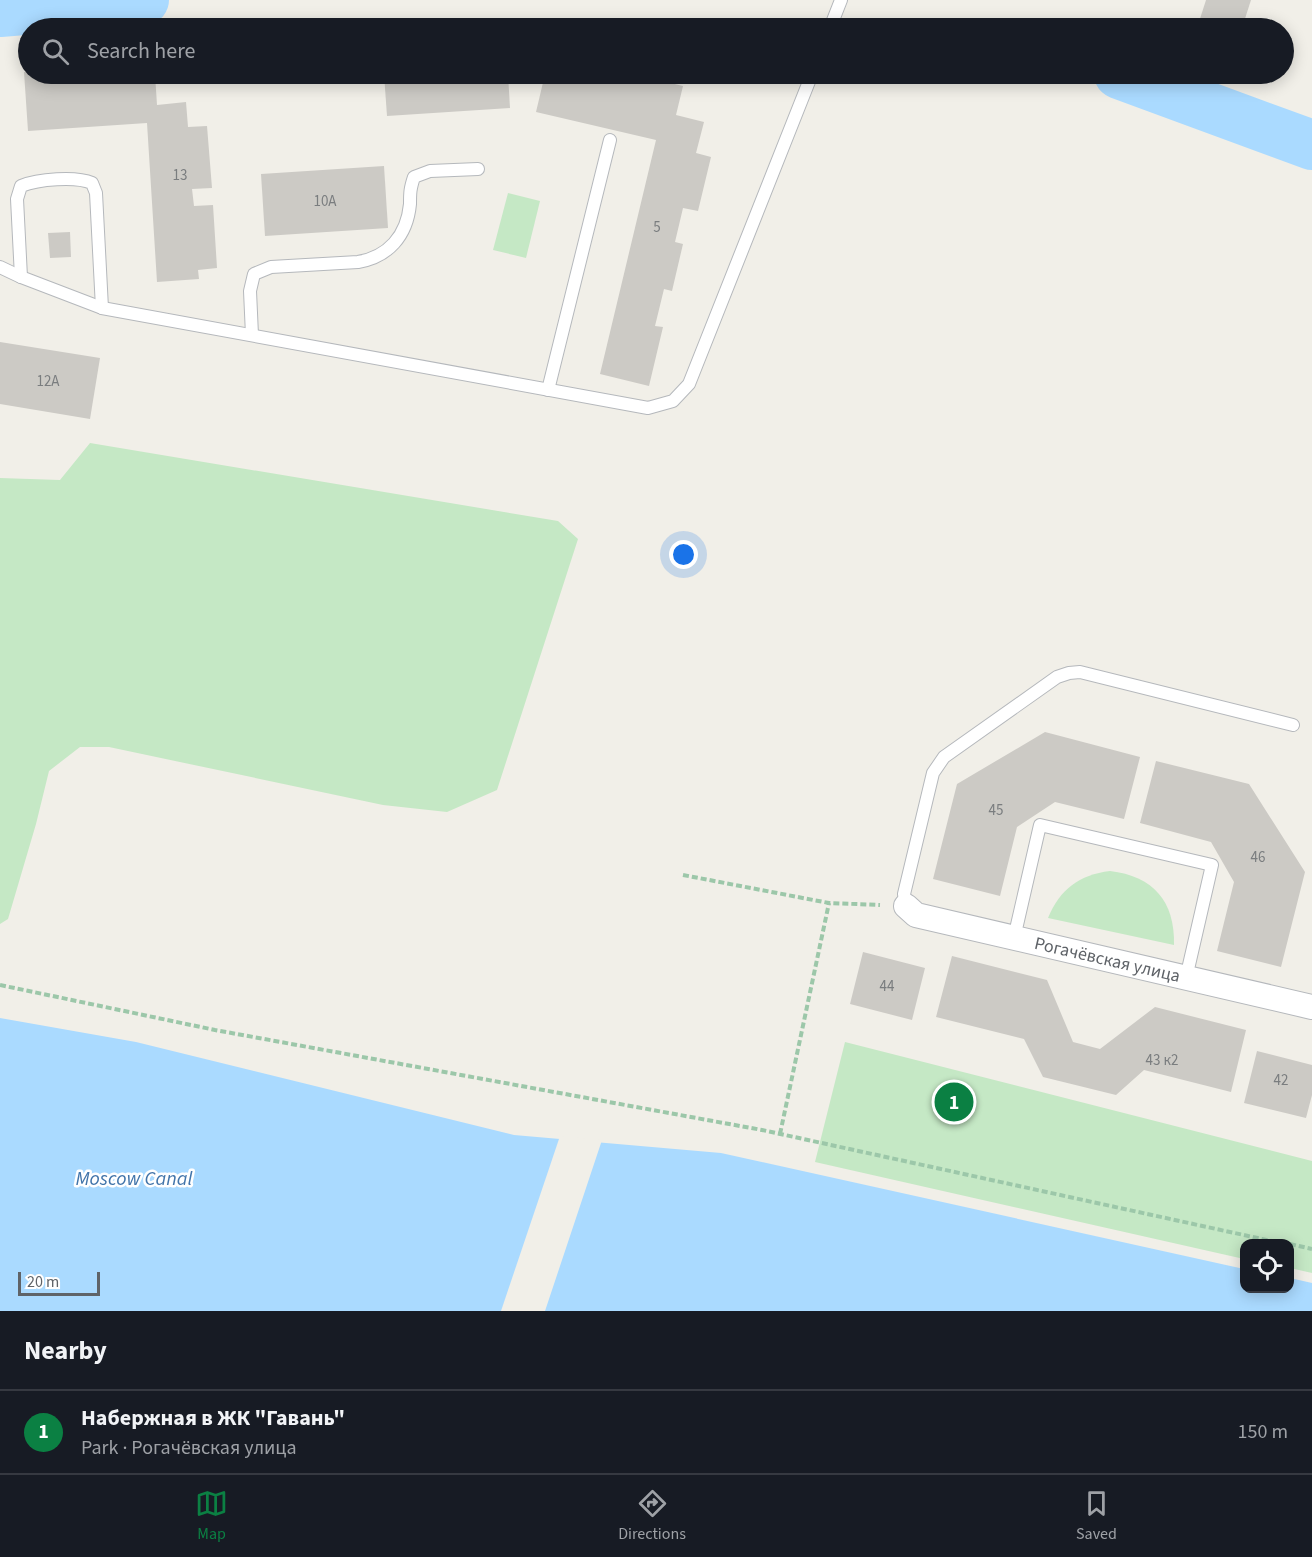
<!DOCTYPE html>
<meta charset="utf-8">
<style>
:root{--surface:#171b24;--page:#242831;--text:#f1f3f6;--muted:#9ea1a6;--line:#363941;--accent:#0b8043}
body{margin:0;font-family:"Source Sans 3",sans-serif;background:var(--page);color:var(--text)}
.controls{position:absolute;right:18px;bottom:18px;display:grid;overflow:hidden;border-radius:12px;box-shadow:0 3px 15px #0003}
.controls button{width:54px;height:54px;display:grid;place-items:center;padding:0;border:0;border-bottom:2px solid var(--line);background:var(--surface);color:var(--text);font:30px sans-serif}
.scale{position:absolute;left:18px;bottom:15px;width:82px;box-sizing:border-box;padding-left:6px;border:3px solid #5f6368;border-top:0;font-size:16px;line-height:21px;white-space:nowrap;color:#5f6368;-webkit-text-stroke:4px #fff;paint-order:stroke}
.you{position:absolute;left:684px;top:555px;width:21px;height:21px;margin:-15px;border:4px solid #fff;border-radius:50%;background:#1a73e8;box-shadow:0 0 0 9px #1a73e833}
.badge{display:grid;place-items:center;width:39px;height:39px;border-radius:50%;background:var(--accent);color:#fff;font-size:20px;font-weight:700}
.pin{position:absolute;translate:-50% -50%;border:3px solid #fff;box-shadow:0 2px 6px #0006}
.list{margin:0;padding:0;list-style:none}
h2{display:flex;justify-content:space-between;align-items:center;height:78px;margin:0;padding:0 24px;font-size:26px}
h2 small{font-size:20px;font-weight:400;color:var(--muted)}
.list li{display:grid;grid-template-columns:39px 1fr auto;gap:18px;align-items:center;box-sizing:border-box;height:84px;padding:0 24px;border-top:2px solid var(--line)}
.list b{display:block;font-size:22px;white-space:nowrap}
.list p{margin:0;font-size:20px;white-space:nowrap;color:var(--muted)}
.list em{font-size:20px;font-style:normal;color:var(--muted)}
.icon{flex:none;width:33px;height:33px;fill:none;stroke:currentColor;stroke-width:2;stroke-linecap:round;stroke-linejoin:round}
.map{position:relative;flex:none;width:1312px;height:1311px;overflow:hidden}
.search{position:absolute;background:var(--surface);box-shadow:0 3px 15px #0003;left:18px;right:18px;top:18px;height:66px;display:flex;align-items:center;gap:15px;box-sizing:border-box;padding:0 21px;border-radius:33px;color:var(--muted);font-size:22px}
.sheet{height:162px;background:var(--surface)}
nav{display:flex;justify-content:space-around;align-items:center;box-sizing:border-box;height:84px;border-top:2px solid var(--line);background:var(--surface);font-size:16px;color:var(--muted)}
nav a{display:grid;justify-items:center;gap:3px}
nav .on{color:var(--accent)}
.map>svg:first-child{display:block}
</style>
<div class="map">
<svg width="1312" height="1311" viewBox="0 0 1312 1311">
<rect width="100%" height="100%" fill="#f1efe8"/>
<!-- green -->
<g fill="#c5e8c5">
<path d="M508 193 540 201 526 258 493 250Z"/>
<path d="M90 443 558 521 578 539 497 790 447 812 383 805 109 747H80L49 771 36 824 8 919 0 924V478L60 480Z"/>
<path d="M1110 871C1153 876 1175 901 1174 945L1048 918C1060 889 1079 875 1110 871Z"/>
<path d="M845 1042 1312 1161V1273L1290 1268V1244H1244V1259L815 1162Z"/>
</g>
<!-- water -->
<path fill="#aadaff" d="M0 1018 136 1042 514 1135 721 1153 1244 1269V1288H1290V1278L1312 1283V1311H0Z"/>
<!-- pier -->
<path fill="#f1efe8" d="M560 1136 602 1140 545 1311H501Z"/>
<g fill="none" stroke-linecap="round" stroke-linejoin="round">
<!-- stream -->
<path stroke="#aadaff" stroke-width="8" d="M33 0 39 8"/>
<!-- river -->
<g stroke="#aadaff" stroke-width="50">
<path d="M0 12 144 0"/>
<path d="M1119 74 1312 145"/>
</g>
</g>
<!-- building -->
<g fill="#cccac5">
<path d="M1206 0H1251L1242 28H1210L1198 25Z"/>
<path d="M24 72 155 74 157 105 186 102 188 127 207 126 212 188 192 189 194 206 213 205 217 268 198 270 199 279 157 282 147 123 28 131Z"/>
<path d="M384 74H508L510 108 387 116Z"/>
<path d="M545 74H633L683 86 676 115 704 122 696 153 711 157 698 211 683 208 675 242 683 244 672 291 664 289 655 326 663 327 649 386 600 374 656 140 536 112Z"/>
<path d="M384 166 388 228 265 236 261 174Z"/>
<path d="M70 232 71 257 50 258 48 233Z"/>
<path d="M0 342 100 358 90 419 0 404Z"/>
<path d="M1045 732 1140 757 1124 819 1055 802 1017 827 1000 896 933 879 957 784Z"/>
<path d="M1156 761 1249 784 1305 872 1281 967 1217 951 1234 882 1211 842 1140 823Z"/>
<path d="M863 952 925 968 912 1020 850 1004Z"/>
<path d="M952 956 1047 980 1073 1042 1100 1049 1155 1007 1246 1030 1231 1092 1144 1070 1116 1095 1043 1077 1024 1039 936 1017Z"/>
<path d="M1257 1051 1312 1065V1095L1306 1118 1244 1103Z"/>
</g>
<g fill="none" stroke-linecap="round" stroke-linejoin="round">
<defs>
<g id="lane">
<path d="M830 28 841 0"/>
<path d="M0 267 21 277 102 308 648 408 673 401 689 384 812 74"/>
<path d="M21 277 17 199 21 186C38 179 76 176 92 183L96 193 102 308"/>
<path d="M252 335 250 291 254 274 271 267 358 262C388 257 407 236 410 204 410 193 410 189 414 177L430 171 478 169"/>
<path d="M548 390 610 140"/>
<path d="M906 906 904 894 933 773 944 757 1057 677 1069 673 1080 672 1293 725"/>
<path d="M1014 938 1040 825 1212 865 1186 978"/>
</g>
<g id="street">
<path id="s1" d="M906 906 916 915 1312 1007"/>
</g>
</defs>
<!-- lane casing -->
<use href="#lane" stroke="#b5b8bc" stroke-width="14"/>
<!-- street casing -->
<use href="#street" stroke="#b5b8bc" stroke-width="26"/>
<!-- path -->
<g stroke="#9cc7a9" stroke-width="4" stroke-dasharray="6 3" stroke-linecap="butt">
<path d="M683 875 829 903 880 905"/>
<path d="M0 985 215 1030 762 1130 1285 1244"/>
<path d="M780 1134 829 903"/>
<path d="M1290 1244 1312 1249"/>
</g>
<!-- lane -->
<use href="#lane" stroke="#fff" stroke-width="12"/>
<!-- street -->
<use href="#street" stroke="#fff" stroke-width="24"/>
</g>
<g text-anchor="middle" stroke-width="5" stroke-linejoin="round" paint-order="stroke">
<!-- number labels -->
<g font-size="15" fill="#7a7d7f">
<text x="180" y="180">13</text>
<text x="325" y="206">10А</text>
<text x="657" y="232">5</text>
<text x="48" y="386">12А</text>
<text x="996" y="815">45</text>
<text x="1258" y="862">46</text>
<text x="887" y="991">44</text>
<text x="1162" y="1065">43 к2</text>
<text x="1281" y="1085">42</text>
</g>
<!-- street labels -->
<g font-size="18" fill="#5f6368" stroke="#fff">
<text dy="6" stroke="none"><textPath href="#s1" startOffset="210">Рогачёвская улица</textPath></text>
</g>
<!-- water labels -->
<g font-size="20" font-style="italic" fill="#4174aa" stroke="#fff">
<text x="134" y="1185">Moscow Canal</text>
</g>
</g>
</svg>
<div class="controls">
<button><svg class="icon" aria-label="locate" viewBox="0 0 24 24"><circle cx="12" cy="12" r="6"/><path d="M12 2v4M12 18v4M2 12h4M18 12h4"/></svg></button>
</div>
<div class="scale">20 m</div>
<div class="you"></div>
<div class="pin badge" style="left:954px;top:1102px">1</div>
<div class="search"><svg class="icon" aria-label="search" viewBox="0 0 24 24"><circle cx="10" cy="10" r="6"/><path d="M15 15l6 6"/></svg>Search here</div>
</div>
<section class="sheet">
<h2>Nearby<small></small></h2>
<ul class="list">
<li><span class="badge">1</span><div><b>Набержная в ЖК &quot;Гавань&quot;</b><p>Park · Рогачёвская улица</p></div><em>150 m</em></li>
</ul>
</section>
<nav>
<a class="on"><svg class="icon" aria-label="map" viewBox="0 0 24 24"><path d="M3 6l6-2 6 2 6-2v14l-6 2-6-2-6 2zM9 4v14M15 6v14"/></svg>Map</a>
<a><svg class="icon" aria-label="directions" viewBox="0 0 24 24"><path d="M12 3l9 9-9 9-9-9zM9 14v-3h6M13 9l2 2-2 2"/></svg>Directions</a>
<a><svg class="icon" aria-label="saved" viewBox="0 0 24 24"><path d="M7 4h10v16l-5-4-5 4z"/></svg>Saved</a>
</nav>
